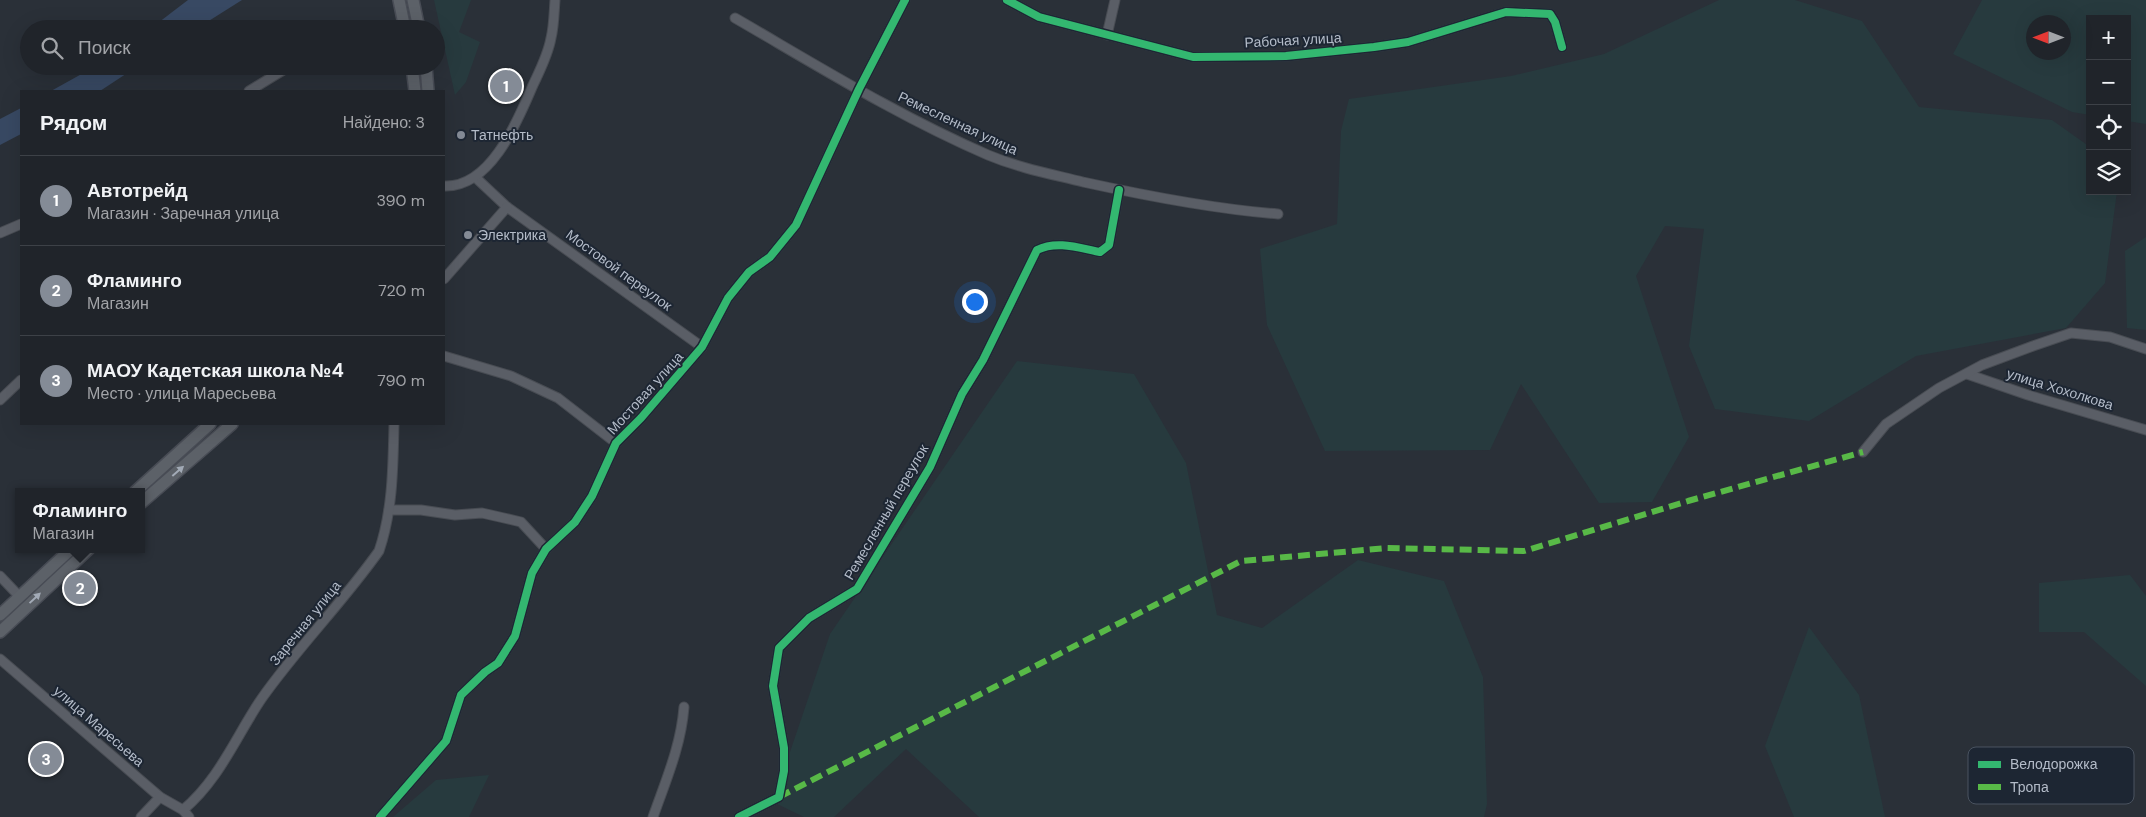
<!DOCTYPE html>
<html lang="ru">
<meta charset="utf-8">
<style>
:root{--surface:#20242a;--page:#282c32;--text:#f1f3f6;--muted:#a2a4a8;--line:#3d4147;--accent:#848b96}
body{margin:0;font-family:"DM Sans",sans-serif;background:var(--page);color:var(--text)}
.controls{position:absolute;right:15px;top:15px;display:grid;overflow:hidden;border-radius:0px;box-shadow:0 5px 20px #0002}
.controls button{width:45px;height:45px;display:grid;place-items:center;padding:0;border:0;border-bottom:1px solid var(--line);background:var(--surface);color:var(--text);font:25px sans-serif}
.compass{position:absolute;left:2026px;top:15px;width:45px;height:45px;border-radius:50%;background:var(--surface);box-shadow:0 5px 20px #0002;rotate:270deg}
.you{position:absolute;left:974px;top:301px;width:18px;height:18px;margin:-12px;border:4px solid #fff;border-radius:50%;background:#1a73e8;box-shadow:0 0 0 8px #1a73e833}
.badge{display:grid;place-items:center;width:32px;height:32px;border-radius:50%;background:var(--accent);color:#fff;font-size:16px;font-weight:700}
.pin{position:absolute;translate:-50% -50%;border:2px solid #fff;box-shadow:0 1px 5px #0006}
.popup{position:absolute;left:15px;top:488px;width:130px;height:65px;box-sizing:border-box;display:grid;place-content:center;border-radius:0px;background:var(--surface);filter:drop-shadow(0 1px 4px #0005);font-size:16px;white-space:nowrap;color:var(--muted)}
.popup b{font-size:19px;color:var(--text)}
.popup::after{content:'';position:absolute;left:50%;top:100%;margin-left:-10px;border:10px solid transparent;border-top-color:var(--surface)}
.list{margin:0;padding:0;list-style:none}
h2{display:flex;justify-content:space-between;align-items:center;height:65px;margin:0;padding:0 20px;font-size:21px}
h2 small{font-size:16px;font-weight:400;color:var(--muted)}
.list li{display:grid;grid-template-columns:32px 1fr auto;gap:15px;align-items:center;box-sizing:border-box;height:90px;padding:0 20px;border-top:1px solid var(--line)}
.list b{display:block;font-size:19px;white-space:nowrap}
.list p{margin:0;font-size:16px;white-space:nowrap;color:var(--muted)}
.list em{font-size:16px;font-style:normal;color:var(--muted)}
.icon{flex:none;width:28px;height:28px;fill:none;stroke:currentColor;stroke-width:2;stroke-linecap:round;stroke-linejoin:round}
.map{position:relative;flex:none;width:2146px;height:817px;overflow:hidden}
.search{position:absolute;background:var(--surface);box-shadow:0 5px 20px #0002;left:20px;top:20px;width:425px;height:55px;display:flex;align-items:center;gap:12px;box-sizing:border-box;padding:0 18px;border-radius:28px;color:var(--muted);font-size:19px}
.panel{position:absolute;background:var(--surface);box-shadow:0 5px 20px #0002;left:20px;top:90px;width:425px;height:335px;border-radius:0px}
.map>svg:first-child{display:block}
</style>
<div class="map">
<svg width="2146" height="817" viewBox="0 0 2146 817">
<rect width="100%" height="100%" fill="#2a3038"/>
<!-- green -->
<g fill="#273a3e" fill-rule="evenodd">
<path d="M434 0H471L459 32 480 42 466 82 455 95Z"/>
<path d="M1719 0H1795L1862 21 1919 107 2052 120 2090 147V191H2117L2105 283 2066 328 1916 356 1809 421 1715 409 1689 346 1704 229 1665 226 1636 276 1689 437 1652 502 1599 503 1521 384 1490 450 1325 451 1267 325 1260 249 1337 224 1341 131 1349 99 1511 76 1604 54Z"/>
<path d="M1982 0H2146V124L2127 121V19H2090V115L2072 112 1953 54ZM2064 22V52H2034V22Z"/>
<path d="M2146 237V330L2127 328 2125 251Z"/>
<path d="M1017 361 1134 374 1186 463 1217 615 1262 628 1358 560 1444 581 1483 677 1487 804 1484 817H979L906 749 834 817H804L773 802 830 634Z"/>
<path d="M2130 575 2146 596V686L2084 632H2039V583Z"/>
<path d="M1809 627 1859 695 1885 817H1794L1765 746Z"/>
<path d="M489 775 469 817H393L436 780Z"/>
</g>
<!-- water -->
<g fill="#384963">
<path d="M188 0H242L196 29H150Z"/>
<path d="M96 66H138L100 91H51Z"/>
<path d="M21 108V134L0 145V119Z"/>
</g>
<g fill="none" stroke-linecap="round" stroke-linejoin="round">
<defs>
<g id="minor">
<path d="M1007 0 1039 17 1193 57 1286 56 1374 47 1408 42 1506 12 1550 14 1555 22 1562 47"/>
<path d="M735 18C818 66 900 117 988 155 1019 168 1051 174 1083 182 1147 196 1213 209 1278 214"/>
<path d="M1107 35 1115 0"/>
<path d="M249 91 290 66"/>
<path d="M475 177 507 207 702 347"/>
<path d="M444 186C491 188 518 120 533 85 540 70 548 55 551 38 554 26 554 13 555 0"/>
<path d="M0 233 21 224"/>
<path d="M444 279 507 207"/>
<path d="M444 356 511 376 558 398 616 443"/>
<path d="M1967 374 2028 395 2146 430"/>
<path d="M0 400 21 380"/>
<path d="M1863 452 1886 424 1939 388 1982 365 2033 346 2071 333 2110 337 2146 349"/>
<path d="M389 510H421L455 515 482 513 504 518 521 522 546 549"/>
<path d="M0 576 19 596"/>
<path d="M0 659 160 797 183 810"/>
<path d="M141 817 160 797"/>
<path d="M189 817 183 810C220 779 236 736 262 698 298 647 343 602 379 551 393 510 393 466 394 424"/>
<path d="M380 817 446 741 461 695 485 672 498 663 515 636 532 573 546 549 575 522 592 496 616 443 641 418 702 347 728 298 749 272 770 257 796 225 859 89 905 0"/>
<path d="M653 817C666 780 681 746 684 707"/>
<path d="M739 817 779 797 784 771V748L773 686 779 648 809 618 857 589 930 467 962 394 983 360 1037 250C1057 240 1079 248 1100 252L1109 245 1119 190"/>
</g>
<g id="major">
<path d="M399 0 405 29"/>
<path d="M413 0 419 29"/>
<path d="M412 66 415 91"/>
<path d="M426 66 428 91"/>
<path d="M135 492 210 424"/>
<path d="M141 503 232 424"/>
<path d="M0 615 71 549"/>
<path d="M0 632 89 549"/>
</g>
</defs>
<!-- minor casing -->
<use href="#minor" stroke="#484c53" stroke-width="11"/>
<!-- major casing -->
<use href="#major" stroke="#484c55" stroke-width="14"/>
<!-- minor -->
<use href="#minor" stroke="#5a5e66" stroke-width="9"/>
<!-- major -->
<use href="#major" stroke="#5c6168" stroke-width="11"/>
<!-- quiet -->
<path stroke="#58b947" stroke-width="6" stroke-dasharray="12 6" stroke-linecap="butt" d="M779 797 1241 561 1387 548 1524 551 1688 501 1863 452"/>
<defs>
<g id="cycleway">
<path d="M1007 0 1039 17 1193 57 1286 56 1374 47 1408 42 1506 12 1550 14 1555 22 1562 47"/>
<path d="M380 817 446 741 461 695 485 672 498 663 515 636 532 573 546 549 575 522 592 496 616 443 641 418 702 347 728 298 749 272 770 257 796 225 859 89 905 0"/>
<path d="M739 817 779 797 784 771V748L773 686 779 648 809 618 857 589 930 467 962 394 983 360 1037 250C1057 240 1079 248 1100 252L1109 245 1119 190"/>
</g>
</defs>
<!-- cycleway casing -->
<use href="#cycleway" stroke="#1d2633" stroke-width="11"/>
<!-- cycleway -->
<use href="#cycleway" stroke="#33b770" stroke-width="8"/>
</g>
<!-- one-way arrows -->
<defs><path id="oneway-solid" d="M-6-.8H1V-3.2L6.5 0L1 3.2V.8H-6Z" transform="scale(1.25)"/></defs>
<g fill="#a2aab6">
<use href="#oneway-solid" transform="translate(178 471) rotate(-41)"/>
<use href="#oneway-solid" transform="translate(35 598) rotate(-43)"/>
</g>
<!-- markers -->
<g fill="#848b96" stroke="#1d2633" stroke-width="2">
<circle cx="461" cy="135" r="5"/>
<circle cx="468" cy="235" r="5"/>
</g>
<g text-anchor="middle" stroke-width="4" stroke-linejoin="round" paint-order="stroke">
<!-- street labels -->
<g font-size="14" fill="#b4bcc9" stroke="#1d2633">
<text transform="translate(1293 40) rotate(-3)" y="5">Рабочая улица</text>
<text transform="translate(958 123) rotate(25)" y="5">Ремесленная улица</text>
<text transform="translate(619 270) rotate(36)" y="5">Мостовой переулок</text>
<text transform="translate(2060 389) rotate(17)" y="5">улица Хохолкова</text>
<text transform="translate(645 393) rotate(-48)" y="5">Мостовая улица</text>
<text transform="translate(886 512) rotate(-60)" y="5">Ремесленный переулок</text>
<text transform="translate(305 623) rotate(-51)" y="5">Заречная улица</text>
<text transform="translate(99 726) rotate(41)" y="5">улица Маресьева</text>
</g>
<!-- poi labels -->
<g font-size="14" fill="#b4bcc9" stroke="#1d2633" text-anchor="start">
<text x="471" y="140">Татнефть</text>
<text x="478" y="240">Электрика</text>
</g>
</g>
<!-- legend -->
<rect x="1968" y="747" width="166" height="57" rx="8" fill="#1d2633" stroke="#4a5360" stroke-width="1"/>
<rect x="1978" y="761" width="23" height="7" fill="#33b770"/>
<rect x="1978" y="784" width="23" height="6" fill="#58b947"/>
<g font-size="14" fill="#b4bcc9">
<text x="2010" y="769">Велодорожка</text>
<text x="2010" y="792">Тропа</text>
</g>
</svg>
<div class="controls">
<button>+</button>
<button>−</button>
<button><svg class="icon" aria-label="locate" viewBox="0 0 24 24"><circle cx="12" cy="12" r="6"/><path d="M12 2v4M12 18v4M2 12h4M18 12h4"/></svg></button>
<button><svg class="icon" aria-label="layers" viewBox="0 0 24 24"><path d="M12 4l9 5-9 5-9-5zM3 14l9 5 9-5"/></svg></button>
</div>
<svg class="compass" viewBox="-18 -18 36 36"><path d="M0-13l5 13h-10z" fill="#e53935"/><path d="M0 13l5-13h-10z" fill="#a2a4a8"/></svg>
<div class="you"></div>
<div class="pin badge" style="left:506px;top:86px">1</div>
<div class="pin badge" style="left:80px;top:588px">2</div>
<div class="popup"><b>Фламинго</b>Магазин</div>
<div class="pin badge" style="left:46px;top:759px">3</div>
<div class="search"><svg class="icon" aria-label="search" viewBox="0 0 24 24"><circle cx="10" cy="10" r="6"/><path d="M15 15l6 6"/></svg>Поиск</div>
<section class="panel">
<h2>Рядом<small>Найдено: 3</small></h2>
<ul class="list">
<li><span class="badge">1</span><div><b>Автотрейд</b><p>Магазин · Заречная улица</p></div><em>390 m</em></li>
<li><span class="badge">2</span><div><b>Фламинго</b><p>Магазин</p></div><em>720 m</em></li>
<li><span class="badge">3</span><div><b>МАОУ Кадетская школа №4</b><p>Место · улица Маресьева</p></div><em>790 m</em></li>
</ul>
</section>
</div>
